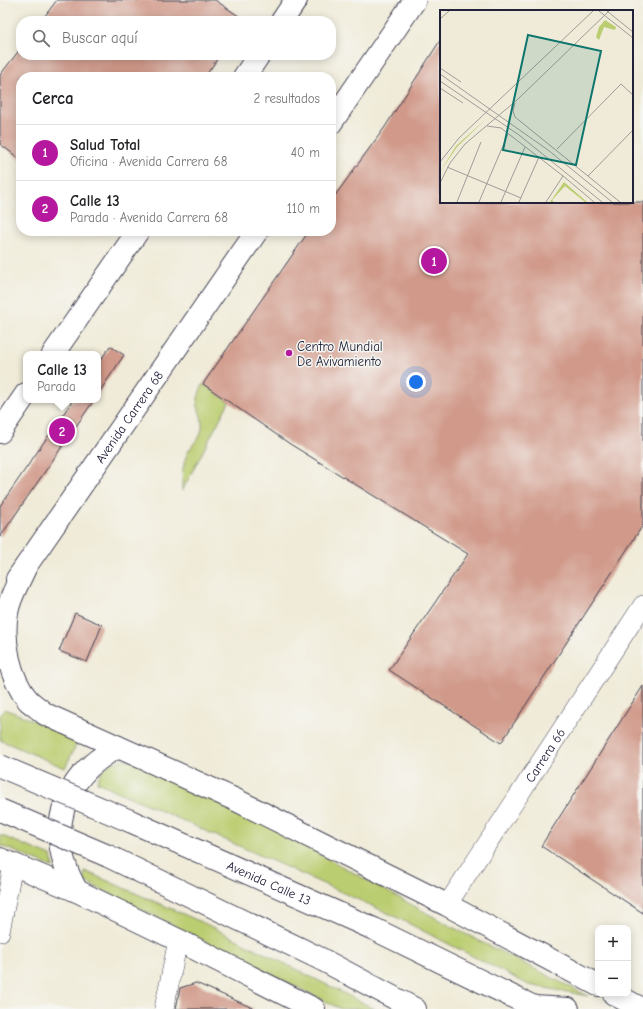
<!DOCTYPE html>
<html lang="es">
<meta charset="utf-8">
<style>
:root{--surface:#fff;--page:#f2f2f2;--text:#202124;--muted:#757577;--line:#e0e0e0;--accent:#b5179e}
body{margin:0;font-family:"Comic Neue",sans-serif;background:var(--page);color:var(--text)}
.controls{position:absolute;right:12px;bottom:12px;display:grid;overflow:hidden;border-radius:8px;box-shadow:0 2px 10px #0003}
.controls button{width:36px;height:36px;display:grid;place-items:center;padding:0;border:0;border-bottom:1px solid var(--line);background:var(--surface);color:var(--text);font:20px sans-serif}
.you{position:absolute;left:416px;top:382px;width:14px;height:14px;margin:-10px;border:3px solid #fff;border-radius:50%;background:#1a73e8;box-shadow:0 0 0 6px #1a73e833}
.badge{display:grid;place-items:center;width:26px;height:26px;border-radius:50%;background:var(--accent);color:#fff;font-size:13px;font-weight:700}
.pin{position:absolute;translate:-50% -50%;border:2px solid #fff;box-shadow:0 1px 4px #0006}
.popup{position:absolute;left:23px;top:351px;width:78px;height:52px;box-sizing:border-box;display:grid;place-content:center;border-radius:8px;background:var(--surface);filter:drop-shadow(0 1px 3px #0005);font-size:13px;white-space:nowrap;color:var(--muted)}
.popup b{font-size:15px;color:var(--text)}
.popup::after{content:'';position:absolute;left:50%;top:100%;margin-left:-8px;border:8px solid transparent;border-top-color:var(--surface)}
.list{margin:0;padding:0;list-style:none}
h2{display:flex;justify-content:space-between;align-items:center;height:52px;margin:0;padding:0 16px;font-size:17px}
h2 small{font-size:13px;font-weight:400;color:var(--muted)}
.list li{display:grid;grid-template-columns:26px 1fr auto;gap:12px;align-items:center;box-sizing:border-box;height:56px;padding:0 16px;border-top:1px solid var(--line)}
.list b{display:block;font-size:15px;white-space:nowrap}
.list p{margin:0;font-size:13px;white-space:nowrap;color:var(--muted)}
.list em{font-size:13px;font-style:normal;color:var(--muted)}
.icon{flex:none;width:22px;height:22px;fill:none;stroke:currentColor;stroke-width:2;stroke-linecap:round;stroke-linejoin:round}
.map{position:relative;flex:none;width:643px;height:1009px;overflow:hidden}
.search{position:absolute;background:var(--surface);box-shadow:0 2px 10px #0003;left:16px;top:16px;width:320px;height:44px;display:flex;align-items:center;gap:10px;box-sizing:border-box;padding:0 14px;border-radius:16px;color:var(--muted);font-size:15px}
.panel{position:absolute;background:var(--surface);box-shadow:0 2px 10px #0003;left:16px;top:72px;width:320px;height:164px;border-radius:16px}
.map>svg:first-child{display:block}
</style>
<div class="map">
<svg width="643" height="1009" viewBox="0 0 643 1009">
<rect width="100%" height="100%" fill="#f6f6f2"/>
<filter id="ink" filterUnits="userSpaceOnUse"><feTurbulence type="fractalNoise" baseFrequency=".025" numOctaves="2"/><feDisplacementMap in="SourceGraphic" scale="8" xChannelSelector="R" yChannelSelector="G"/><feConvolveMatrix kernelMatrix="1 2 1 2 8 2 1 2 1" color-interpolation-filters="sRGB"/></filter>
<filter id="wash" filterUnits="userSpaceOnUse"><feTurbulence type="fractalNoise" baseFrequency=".012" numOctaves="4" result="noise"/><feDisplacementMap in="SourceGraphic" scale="16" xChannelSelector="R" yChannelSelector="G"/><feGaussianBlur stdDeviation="0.9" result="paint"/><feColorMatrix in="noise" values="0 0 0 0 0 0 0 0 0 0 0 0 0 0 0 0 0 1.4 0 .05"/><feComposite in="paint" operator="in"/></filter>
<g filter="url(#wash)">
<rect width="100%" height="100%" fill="#f0ebd8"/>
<!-- green -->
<g fill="#bbcd71" stroke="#6e7856">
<path d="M203 384 229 402 182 491C182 478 182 464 188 452 192 444 201 438 202 428 203 408 191 409 203 384Z"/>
<path d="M5 709 79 739 65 768 0 740V714Z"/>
<path d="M128 759 234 807 454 928 588 996 529 985 390 914 97 782C101 767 113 760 128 759Z"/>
<path d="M0 835 51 856 54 868 0 845Z"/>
<path d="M85 871 206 924 375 1009H341L84 881Z"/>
</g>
<g id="blocks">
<!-- building -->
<g fill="#d09989">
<path d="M57 0H215L246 21H41Z"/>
<path d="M441 39V202H643V525L501 743 389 670 468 554 290 444 203 384 309 231H331V201L385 127Z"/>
<path d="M21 48V55H220L205 77H21V160L0 144V75Z"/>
<path d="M110 346 124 355 98 394V364Z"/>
<path d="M73 400H94L0 537V506Z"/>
<path d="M75 613 102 625 87 662 59 651Z"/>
<path d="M643 686V913L541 846Z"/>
<path d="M196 983 255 1009H176L180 988Z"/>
</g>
</g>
</g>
<g filter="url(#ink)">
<use href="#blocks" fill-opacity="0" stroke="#414053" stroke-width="1"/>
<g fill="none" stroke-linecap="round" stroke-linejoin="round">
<defs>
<g id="minor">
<path id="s1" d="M447 905 643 605"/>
<path d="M0 932 13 865"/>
<path d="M164 1009 178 940"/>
</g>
<g id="primary">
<path d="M282 21 296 0"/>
<path d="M244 77 259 55"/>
<path d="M331 123 415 0"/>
<path d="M53 354 138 231"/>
<path d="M0 432 26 394"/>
<path d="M25 568C19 582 9 598 7 613 2 641 10 679 28 700 33 705 40 709 45 714L236 800 447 905 598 985"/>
<path id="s2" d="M17 579 257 231"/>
<path id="s3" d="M130 821 374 929 538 1009"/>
<path d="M108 856 321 959 415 1009"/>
<path d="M0 859 77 891 178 940 314 1009"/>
<path d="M77 891C44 834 60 778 118 747"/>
<path d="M614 994 642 1009"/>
<path d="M534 1007 568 1009"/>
</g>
</defs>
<!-- minor casing -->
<use href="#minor" stroke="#414053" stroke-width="20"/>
<!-- primary casing -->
<use href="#primary" stroke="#414053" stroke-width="24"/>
<!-- minor -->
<use href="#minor" stroke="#fff" stroke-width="19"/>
<!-- primary -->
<use href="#primary" stroke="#fff" stroke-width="22"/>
<defs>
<g id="primary-bridge">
<path d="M0 766 130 821"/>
<path d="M0 810 108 856"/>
</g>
</defs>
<!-- primary-bridge casing -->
<use href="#primary-bridge" stroke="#414053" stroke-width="24" stroke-linecap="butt"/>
<!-- primary-bridge -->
<use href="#primary-bridge" stroke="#fff" stroke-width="22"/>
</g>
</g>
<!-- markers -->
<circle fill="#b5179e" stroke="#f6f6f2" stroke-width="1.5" cx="289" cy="353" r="4"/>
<g text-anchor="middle" stroke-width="3" stroke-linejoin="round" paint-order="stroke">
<!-- poi labels -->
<g font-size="13" fill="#22223b" stroke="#f6f6f2" text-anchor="start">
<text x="297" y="351">Centro Mundial<tspan x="297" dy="15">De Avivamiento</tspan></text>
</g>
<!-- street labels -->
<g font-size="13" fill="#22223b" stroke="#f6f6f2">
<text dy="5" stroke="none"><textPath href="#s2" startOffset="197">Avenida Carrera 68</textPath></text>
<text dy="5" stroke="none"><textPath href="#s1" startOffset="179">Carrera 66</textPath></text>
<text dy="5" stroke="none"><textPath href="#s3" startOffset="152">Avenida Calle 13</textPath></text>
</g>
</g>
<!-- overview -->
<g transform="translate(440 10)">
<rect width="193" height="193" fill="#f0ebd8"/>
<path d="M165 10 176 17 175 20 164 17 159 30 156 27 159 17ZM47 108 17 137 0 162 16 136ZM124 172 147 192H148H145L125 176 112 190 114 192H110Z" fill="#bbcd71"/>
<path fill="none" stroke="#9e9b99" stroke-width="1" d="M159 1 193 28M167 1 193 22M0 9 9 1M0 58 21 72M0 64 108 140 172 192M0 71 79 125 162 192M0 78 23 93M75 93 73 101 75 107 180 192M47 116 61 118 123 166M117 139 181 74 193 85M0 152 19 128 153 1M7 157 81 188M122 165 154 192M148 166 193 120M0 173 10 153 25 134 77 90 169 1M17 192 41 132M39 192 68 124M61 192 85 137M79 192 99 147M106 192 123 166"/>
<path fill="#0f766e" fill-opacity="0.15" stroke="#0f766e" stroke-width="2" d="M88 25 161 41 136 155 63 140Z"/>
<rect width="193" height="193" fill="none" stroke="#22223b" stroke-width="2"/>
</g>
</svg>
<div class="controls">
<button>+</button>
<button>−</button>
</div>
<div class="you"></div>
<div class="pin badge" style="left:434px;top:261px">1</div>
<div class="pin badge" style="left:62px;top:431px">2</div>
<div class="popup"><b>Calle 13</b>Parada</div>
<div class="search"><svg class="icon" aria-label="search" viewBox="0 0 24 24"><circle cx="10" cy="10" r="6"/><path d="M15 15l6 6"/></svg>Buscar aquí</div>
<section class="panel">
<h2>Cerca<small>2 resultados</small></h2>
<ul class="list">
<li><span class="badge">1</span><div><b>Salud Total</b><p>Oficina · Avenida Carrera 68</p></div><em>40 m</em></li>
<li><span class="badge">2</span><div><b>Calle 13</b><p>Parada · Avenida Carrera 68</p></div><em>110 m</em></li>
</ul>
</section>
</div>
